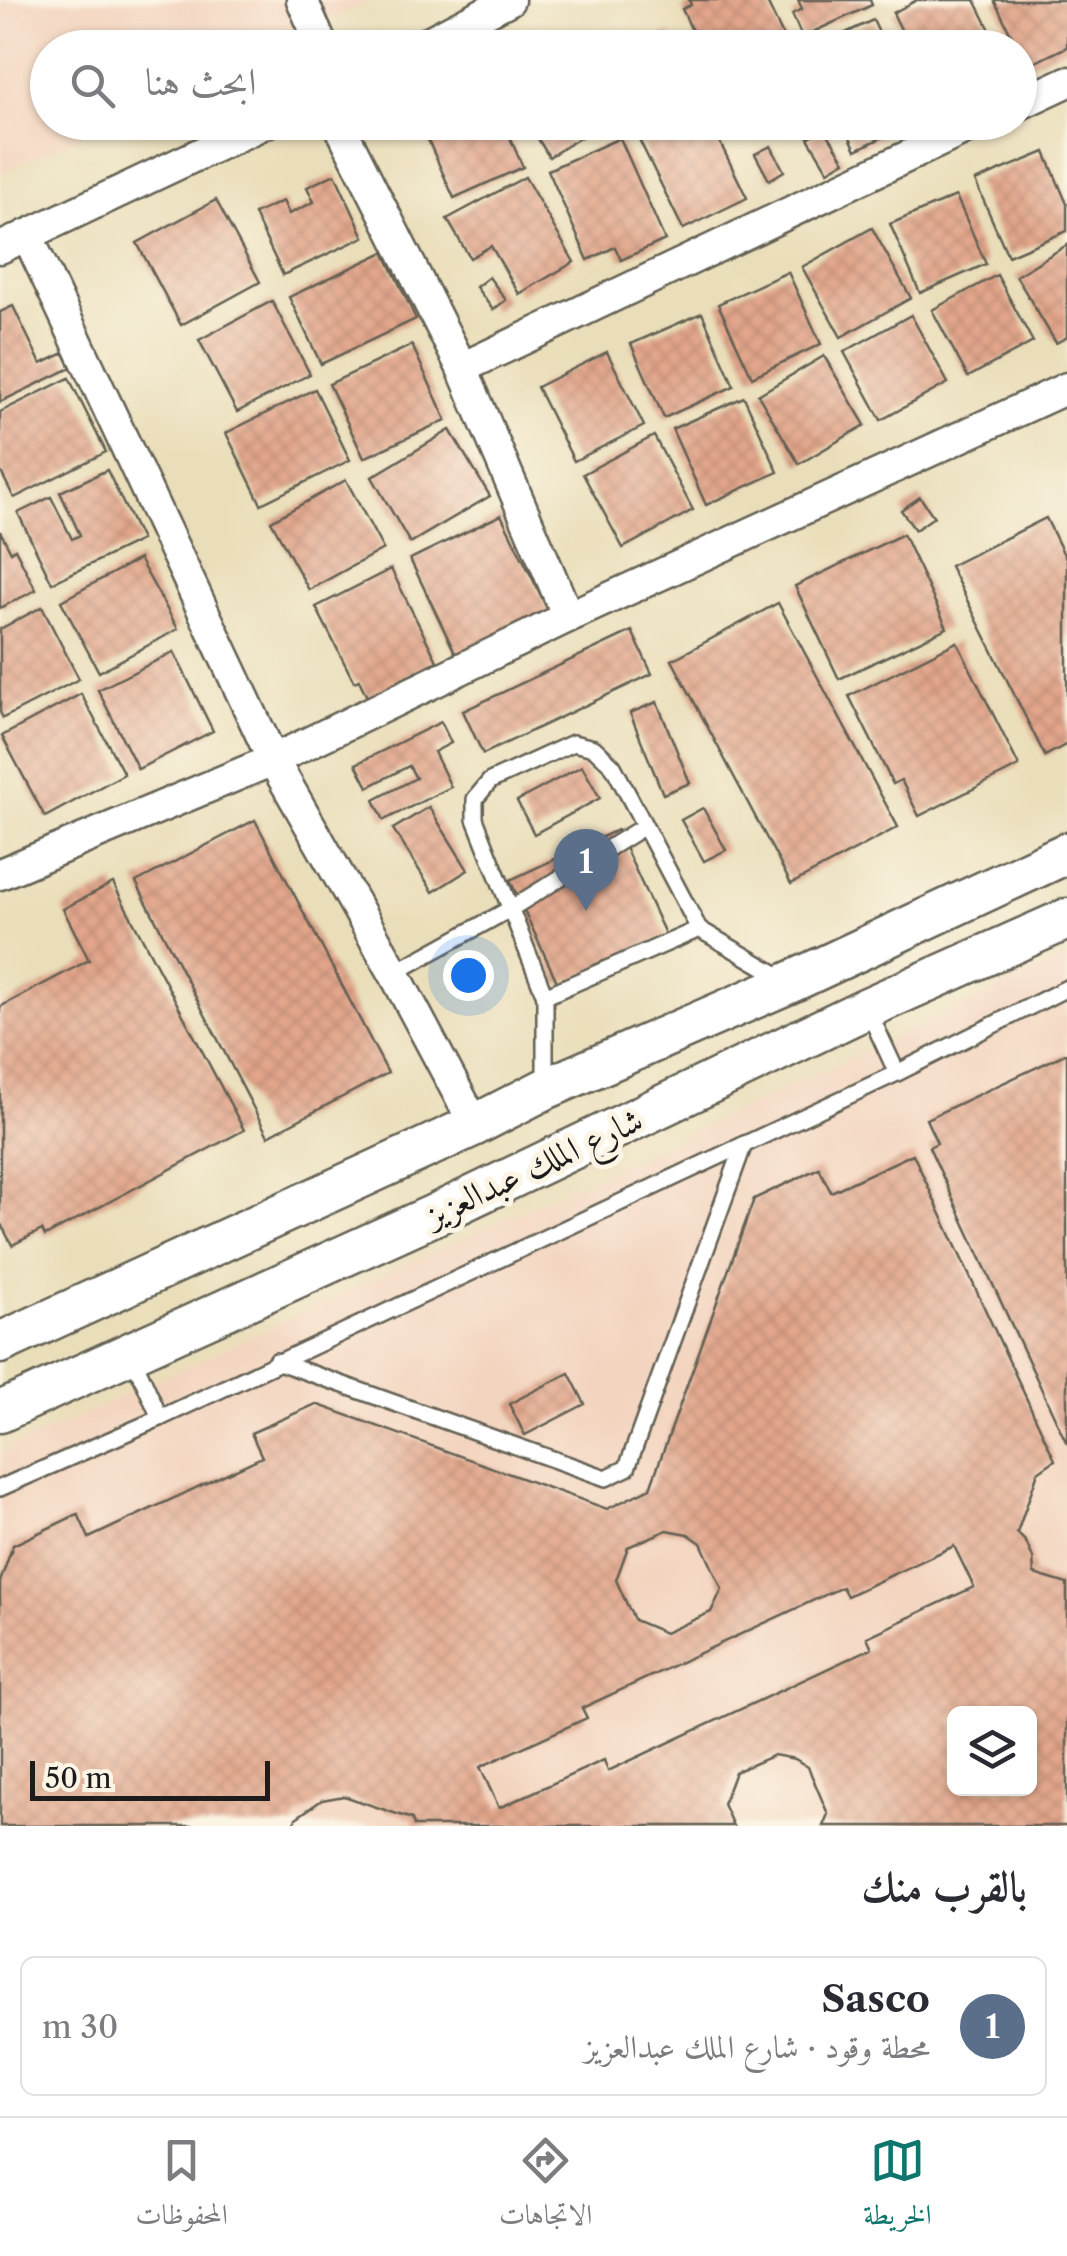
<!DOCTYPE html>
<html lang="ar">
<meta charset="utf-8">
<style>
:root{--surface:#fff;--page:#f2f2f3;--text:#2b2b33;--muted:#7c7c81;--line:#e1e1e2;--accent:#0f766e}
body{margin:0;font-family:"Libre Caslon Text",Amiri,serif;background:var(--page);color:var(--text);direction:rtl}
.controls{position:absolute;right:30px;bottom:30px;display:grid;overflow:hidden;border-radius:15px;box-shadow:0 2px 8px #0004}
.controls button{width:90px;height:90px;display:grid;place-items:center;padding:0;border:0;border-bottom:2px solid var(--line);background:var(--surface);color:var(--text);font:50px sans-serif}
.scale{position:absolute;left:30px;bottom:25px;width:240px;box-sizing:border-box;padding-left:10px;border:5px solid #1c1c1c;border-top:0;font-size:28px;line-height:35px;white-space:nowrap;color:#1c1c1c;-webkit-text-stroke:8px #fcf5e5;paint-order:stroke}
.you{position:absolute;left:468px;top:975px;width:35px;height:35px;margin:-25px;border:8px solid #fff;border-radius:50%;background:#1a73e8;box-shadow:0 0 0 15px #1a73e833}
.badge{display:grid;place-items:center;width:65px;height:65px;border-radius:50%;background:var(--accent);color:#fff;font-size:32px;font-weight:700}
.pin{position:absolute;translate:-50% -82px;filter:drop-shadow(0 2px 5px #0008)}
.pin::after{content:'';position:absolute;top:52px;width:35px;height:30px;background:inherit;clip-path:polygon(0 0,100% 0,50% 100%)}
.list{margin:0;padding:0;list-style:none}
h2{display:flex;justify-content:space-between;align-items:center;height:130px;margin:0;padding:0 40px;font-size:42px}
h2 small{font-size:32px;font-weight:400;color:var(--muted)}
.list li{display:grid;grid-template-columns:65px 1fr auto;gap:30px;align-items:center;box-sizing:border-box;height:140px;margin:0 20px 20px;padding:0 20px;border:2px solid var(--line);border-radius:15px}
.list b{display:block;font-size:38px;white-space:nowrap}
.list p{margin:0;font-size:32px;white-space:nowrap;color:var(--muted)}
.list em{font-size:32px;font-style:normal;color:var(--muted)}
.icon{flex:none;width:55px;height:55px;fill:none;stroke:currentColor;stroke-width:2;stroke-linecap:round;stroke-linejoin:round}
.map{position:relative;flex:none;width:1067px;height:1826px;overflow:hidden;direction:ltr}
.search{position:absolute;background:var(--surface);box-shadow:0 2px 8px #0004;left:30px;right:30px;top:30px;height:110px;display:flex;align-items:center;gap:25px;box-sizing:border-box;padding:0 35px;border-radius:55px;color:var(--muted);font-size:38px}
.sheet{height:290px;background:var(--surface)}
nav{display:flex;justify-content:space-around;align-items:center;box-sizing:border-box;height:140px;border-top:2px solid var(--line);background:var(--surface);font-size:28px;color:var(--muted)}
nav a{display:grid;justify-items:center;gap:5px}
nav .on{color:var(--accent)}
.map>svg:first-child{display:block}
</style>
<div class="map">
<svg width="1067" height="1826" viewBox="0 0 1067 1826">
<defs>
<pattern id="building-cross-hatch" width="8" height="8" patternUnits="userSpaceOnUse" patternTransform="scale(2.5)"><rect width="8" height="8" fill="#e2a68b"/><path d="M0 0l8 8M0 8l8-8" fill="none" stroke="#c18e77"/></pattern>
</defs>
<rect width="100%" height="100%" fill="#fcf5e5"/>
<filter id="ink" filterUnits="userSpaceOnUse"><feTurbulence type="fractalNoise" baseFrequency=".01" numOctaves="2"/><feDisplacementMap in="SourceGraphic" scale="20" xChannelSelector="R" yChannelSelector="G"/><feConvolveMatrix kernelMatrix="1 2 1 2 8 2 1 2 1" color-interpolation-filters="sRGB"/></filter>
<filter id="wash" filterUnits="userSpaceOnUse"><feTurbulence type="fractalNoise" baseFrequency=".0048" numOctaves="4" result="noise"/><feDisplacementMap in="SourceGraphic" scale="40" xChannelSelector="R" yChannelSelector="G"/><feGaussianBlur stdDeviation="2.25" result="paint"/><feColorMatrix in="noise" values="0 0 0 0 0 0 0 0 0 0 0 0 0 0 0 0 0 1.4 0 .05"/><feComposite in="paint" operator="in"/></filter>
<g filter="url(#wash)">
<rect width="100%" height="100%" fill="#eadeba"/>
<!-- built -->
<g fill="#f3d4bf" fill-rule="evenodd">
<path d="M0 0H373L271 47 48 48V122L109 123 0 173Z"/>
<path d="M1067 957V1826H0V1453ZM954 1714H1030V1788H954Z"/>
</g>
<g id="blocks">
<!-- building -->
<g fill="url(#building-cross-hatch)" fill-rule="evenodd">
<path d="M689 0H766L788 46 700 48 682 9 691 5Z"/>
<path d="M798 0H870L872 5 802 37 792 14 802 9Z"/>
<path d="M917 0H975L999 48H910L893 13Z"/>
<path d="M994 0H1067V47L1027 66Z"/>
<path d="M873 20 886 48H814Z"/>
<path d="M670 33 676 48H624L640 40 643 46Z"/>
<path d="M420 122H503L523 167 454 198Z"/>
<path d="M528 122H605L549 157Z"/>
<path d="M651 122H710L747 198 683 229 635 131Z"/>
<path d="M843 122H915L856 150Z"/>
<path d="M824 128 845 161 828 171 808 138Z"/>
<path d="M620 138 665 240 621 260 615 247 588 260 548 170Z"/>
<path d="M771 146 784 171 769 180 755 154Z"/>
<path d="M1045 152 1067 204V231L1008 256 975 181Z"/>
<path d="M335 174 364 237 283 275 254 214 283 201 289 214 314 202 307 187Z"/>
<path d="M525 177 574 262 519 294 491 246 470 258 447 219Z"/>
<path d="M956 196 986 264 920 293 890 224Z"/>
<path d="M216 200 260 282 181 325 137 243Z"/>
<path d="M872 228 911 298 841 337 802 267Z"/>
<path d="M1067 245V337L1056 343 1016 276Z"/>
<path d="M384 252 416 319 321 364 289 297Z"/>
<path d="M788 272 821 344 752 377 718 304Z"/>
<path d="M997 275 1033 342 968 377 932 310Z"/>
<path d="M489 277 506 300 493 310 476 287Z"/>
<path d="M272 301 310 374 237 412 199 340Z"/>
<path d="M13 306 41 364 64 353 71 368 0 402V312Z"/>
<path d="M702 313 734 386 664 418 631 344Z"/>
<path d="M911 315 948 383 881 420 844 352Z"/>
<path d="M412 345 446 420 364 458 329 384Z"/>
<path d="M607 352 644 426 574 461 537 387Z"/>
<path d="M824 356 865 425 799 464 758 395Z"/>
<path d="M69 378 106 452 14 498 0 470V412Z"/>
<path d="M315 389 350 460 261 504 226 433Z"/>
<path d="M744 397 778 472 706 505 672 429Z"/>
<path d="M450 430 490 496 410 543 372 477Z"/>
<path d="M654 436 693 510 623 548 583 474Z"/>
<path d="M107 470 141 540 52 583 18 513 51 497 72 539 80 535 60 492Z"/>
<path d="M346 480 383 549 309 590 271 521Z"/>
<path d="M920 497 934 517 915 530 901 510Z"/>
<path d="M501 515 552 618 460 663 410 559Z"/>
<path d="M1046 518 1067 561V744L1045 756 950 566Z"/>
<path d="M0 531 11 552 15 549 36 590 0 608Z"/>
<path d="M903 534 947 628 839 679 795 586Z"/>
<path d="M139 559 178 629 99 672 61 601Z"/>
<path d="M391 569 437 661 367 697 359 680 354 682 316 607Z"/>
<path d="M778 603 898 827 791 884 672 660Z"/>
<path d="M42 607 79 679 3 718 0 712V629Z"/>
<path d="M632 631 652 674 483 754 463 711Z"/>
<path d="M957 642 1019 766 919 816 901 780 893 784 849 696Z"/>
<path d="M174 652 213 731 138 769 98 690Z"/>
<path d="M81 694 124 774 45 817 2 736Z"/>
<path d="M657 702 690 783 663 794 630 713Z"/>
<path d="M441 722 451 743 434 752 451 787 384 820 374 800 416 778 409 766 368 787 356 764Z"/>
<path d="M582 766 600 798 534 834 517 801Z"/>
<path d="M429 807 468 870 433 892 393 829Z"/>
<path d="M703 808 726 850 704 861 681 820Z"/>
<path d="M255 820 388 1073 268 1136 136 882Z"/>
<path d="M617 830 666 936 559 986 510 880Z"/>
<path d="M113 883 244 1130 45 1236 42 1230 12 1245 0 1222V1007L89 960 63 909Z"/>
<path d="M1067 1053V1444L929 1147 937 1143 926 1119Z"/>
<path d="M913 1154 1055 1460 1038 1472 1017 1533 1026 1542 1033 1558 1034 1574 1067 1584V1826H823L828 1814 808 1767 795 1759 774 1755 735 1772 723 1804 733 1826H414L412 1819 344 1796 322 1800 296 1818 294 1826H0V1582L13 1545 78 1514 89 1538 262 1457 251 1433 316 1404 607 1509 650 1488 754 1199 819 1168 831 1192ZM667 1530 688 1534 701 1543 722 1589 711 1612 665 1633 634 1620 616 1580 628 1547ZM954 1546 974 1587 867 1637 872 1648 608 1771 604 1760 499 1808 480 1767 587 1718 582 1708 842 1587 847 1596ZM954 1714H1030V1788H954Z"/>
<path d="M569 1373 585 1404 525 1435 509 1404Z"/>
</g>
</g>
</g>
<g filter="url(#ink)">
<use href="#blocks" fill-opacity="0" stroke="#646053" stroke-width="2.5"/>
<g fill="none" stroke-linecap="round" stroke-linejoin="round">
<defs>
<g id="service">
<path d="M394 973 510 909 643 827"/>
<path d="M545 996 475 819V799L490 781 573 743 594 748 613 766 699 929"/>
<path d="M867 1008 897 1073"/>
<path d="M545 1087V996L699 929 783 978"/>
<path d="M131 1353 160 1418"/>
<path d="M276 1361 606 1478 627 1468 744 1144"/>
<path d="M0 1488 160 1418 897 1073 1067 988"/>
</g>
<g id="minor">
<path d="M302 0 323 48"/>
<path d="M417 48 509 0"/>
<path d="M1020 104 1067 82"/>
<path d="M338 122 462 368 568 617"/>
<path d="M27 235 273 760 394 973 475 1125"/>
<path d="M0 248 267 122"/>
<path d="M462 368 980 122"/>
<path d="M0 874 273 760 568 617 1067 388"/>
</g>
<g id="tertiary">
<path d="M0 1343 475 1125 545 1089 791 982 1067 853"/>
<path d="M0 1412 432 1216 867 1008 1067 919"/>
</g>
</defs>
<!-- service casing -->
<use href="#service" stroke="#646053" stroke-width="20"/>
<!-- minor casing -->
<use href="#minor" stroke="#646053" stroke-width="35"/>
<!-- tertiary casing -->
<use href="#tertiary" stroke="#646053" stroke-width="45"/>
<!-- service -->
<use href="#service" stroke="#fff" stroke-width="15"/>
<!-- minor -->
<use href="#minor" stroke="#fff" stroke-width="30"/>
<!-- tertiary -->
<use href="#tertiary" stroke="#fff" stroke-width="40"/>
</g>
</g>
<g text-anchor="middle" stroke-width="10" stroke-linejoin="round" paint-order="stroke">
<!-- street labels -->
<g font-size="35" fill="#1c1c1c" stroke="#fcf5e5">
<text transform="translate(534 1167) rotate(-25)" y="12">شارع الملك عبدالعزيز</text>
</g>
</g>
</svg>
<div class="controls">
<button><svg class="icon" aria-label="layers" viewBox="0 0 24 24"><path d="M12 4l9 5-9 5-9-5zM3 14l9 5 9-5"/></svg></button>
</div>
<div class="scale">50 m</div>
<div class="you"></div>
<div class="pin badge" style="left:586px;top:911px;background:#5c6f8a">1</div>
<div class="search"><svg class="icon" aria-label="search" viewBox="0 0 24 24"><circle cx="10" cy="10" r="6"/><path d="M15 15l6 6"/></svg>ابحث هنا</div>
</div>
<section class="sheet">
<h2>بالقرب منك<small></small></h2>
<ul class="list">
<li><span class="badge" style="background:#5c6f8a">1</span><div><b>Sasco</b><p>محطة وقود · شارع الملك عبدالعزيز</p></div><em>30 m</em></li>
</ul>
</section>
<nav>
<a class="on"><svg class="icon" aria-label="map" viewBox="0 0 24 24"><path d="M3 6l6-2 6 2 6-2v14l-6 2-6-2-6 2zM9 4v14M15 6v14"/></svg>الخريطة</a>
<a><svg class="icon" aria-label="directions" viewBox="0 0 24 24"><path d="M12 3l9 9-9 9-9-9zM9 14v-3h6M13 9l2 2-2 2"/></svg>الاتجاهات</a>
<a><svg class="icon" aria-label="saved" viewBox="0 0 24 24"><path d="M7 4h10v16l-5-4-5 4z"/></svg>المحفوظات</a>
</nav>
